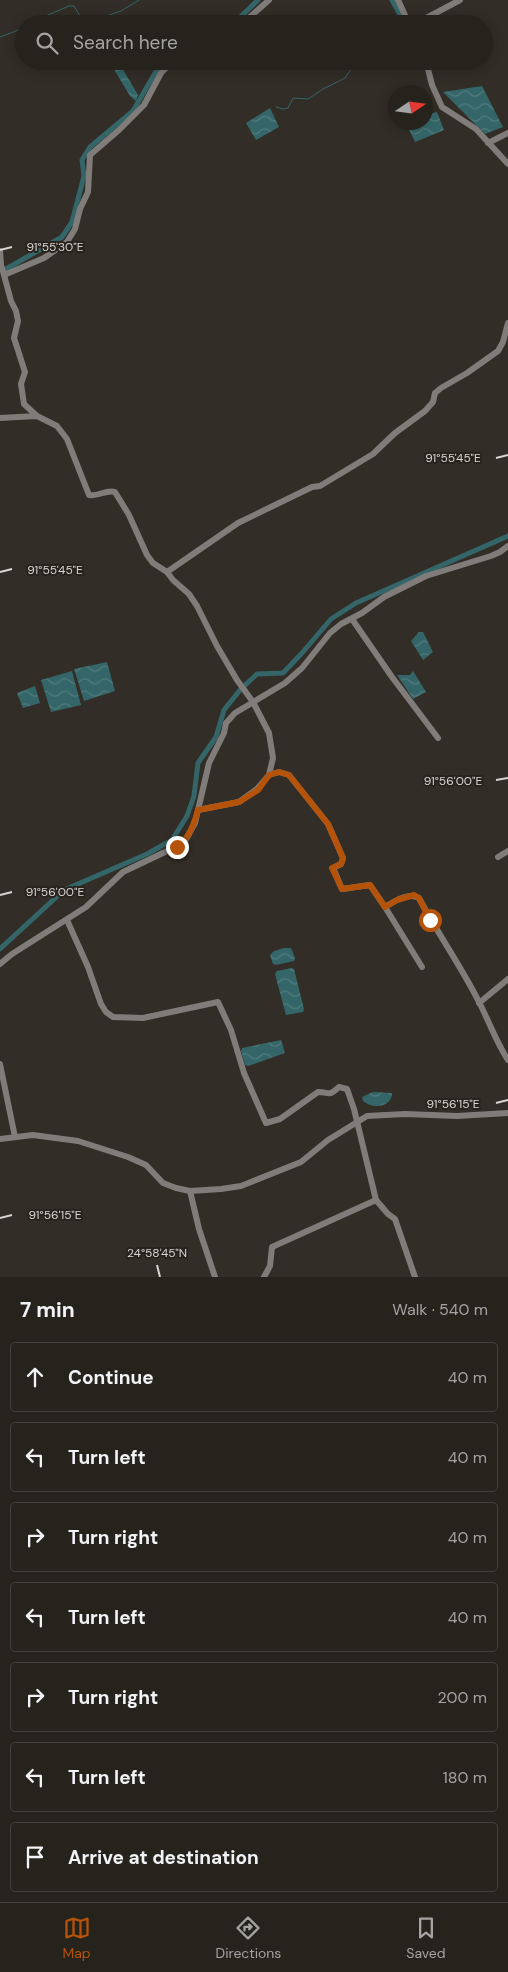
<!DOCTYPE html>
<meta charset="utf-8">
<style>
:root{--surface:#26221c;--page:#322f29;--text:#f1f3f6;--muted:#a4a4a3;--line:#423f3b;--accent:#b45309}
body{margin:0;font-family:"DM Sans",sans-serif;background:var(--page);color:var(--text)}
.compass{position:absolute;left:388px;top:85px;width:45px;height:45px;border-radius:50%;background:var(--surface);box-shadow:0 2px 12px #0003;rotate:77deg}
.stop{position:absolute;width:15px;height:15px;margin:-11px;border:4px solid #b45309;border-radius:50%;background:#fff}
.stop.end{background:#b45309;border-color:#fff;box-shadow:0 1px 5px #0008}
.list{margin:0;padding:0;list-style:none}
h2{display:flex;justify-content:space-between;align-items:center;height:65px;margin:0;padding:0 20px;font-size:21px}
h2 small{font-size:16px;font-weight:400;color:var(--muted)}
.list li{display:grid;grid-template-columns:32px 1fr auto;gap:15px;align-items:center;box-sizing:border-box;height:70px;margin:0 10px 10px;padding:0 10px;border:1px solid var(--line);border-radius:5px}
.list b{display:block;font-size:19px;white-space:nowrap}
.list em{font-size:16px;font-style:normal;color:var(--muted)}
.icon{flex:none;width:28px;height:28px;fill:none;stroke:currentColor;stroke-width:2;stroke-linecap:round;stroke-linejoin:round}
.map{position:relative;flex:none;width:508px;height:1277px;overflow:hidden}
.search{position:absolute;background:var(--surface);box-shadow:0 2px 12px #0003;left:15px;right:15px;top:15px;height:55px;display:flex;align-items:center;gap:12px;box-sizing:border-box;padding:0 18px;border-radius:28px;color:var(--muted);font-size:19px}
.sheet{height:625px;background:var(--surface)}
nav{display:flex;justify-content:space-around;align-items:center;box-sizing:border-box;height:70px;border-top:1px solid var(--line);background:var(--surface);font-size:14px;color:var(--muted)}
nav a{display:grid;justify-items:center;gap:2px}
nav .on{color:var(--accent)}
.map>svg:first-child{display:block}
</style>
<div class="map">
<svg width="508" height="1277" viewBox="0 0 508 1277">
<defs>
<pattern id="water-waves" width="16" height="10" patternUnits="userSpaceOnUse" patternTransform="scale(1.25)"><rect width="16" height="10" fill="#346669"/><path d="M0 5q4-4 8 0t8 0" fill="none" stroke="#517b7d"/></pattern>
</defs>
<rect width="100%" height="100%" fill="#322d26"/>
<!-- water -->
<g fill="url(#water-waves)">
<path d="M109 61H118L138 95 136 101 130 96Z"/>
<path d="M482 86 503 127 485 134 443 92Z"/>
<path d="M270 108 279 127 256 140 246 123Z"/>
<path d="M437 112 444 130 415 142 406 123 426 122V115Z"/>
<path d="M419 632H423L433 652 423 660 411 641Z"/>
<path d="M107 662 115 691 84 701 74 669Z"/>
<path d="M72 671 81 705 51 712 41 680Z"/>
<path d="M413 671 426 692 413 699 397 675H410Z"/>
<path d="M35 686 40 703 23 708 17 693Z"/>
<path d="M284 948H291L295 958 294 961 276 965 273 964 270 955 274 951Z"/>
<path d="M292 968 294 969 304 1009 303 1012 286 1015 275 974 277 971Z"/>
<path d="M281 1040 285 1053 248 1066 245 1065 241 1051 242 1048Z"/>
<path d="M373 1092 392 1093C392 1108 372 1109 363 1101L362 1097Z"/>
</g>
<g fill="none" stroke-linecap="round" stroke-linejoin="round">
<!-- stream -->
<g stroke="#346669" stroke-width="1">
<path d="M403 20 405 24"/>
<path d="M27 24 69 6H74L81 18 86 23 121 11 139 0"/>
<path d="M0 37 16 31 24 26"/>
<path d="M276 107 283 109 288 108 293 98 308 99 323 89 345 78 356 62 366 61"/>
</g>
<!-- canal -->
<g stroke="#346669" stroke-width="5">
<path d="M392 0 403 20"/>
<path d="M233 24 258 0"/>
<path d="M6 269 62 237 72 222 84 176 82 160 90 147 133 111 162 61"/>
<path d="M0 949 64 890 147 854 172 840 187 816 194 796 198 763 216 737 224 710 240 690 257 674 283 673 302 653 331 619 356 603 508 536"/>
</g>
<!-- minor -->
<g stroke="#807c79" stroke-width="6">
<path d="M398 0 409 24"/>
<path d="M242 24 269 0"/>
<path d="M415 24 460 0"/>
<path d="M426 61 432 85 442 107 476 129 508 164"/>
<path d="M488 143 508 133"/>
<path d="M0 251 1 265 4 275"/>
<path d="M37 416 24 404 21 384 25 372 14 338 18 321 16 311 11 301 4 275 44 258 67 242 75 229 80 209 88 192 90 155 119 130 144 105 161 73 169 65 178 61"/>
<path d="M0 418 37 416 57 426 67 439 89 495C98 497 107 489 115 492L129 515 147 555 153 563 167 572 173 580 189 594 197 606 217 646 237 680 253 702 269 733 273 758 269 775 257 789 239 802 198 810"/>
<path d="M167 572 238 523 312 487 320 486 373 454 395 433 425 411 433 402 435 393 441 388 467 373 498 351 503 342 508 323"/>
<path d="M352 619 392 677 438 738"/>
<path d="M269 775 279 772 289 775 328 824 343 858 341 864 333 868 342 889 370 885 385 907C395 901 408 892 419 898 438 934 461 966 479 1002 489 1021 496 1042 508 1060"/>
<path d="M498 857 508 851"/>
<path d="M385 907 422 967"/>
<path d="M67 920 88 967 101 1004 106 1012 113 1017 143 1018 218 1002 231 1030 244 1073 266 1123 280 1119 318 1092C330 1092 328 1097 339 1087L347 1089 354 1109 376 1200 388 1214 395 1219 415 1277"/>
<path d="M0 964 12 954 86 907 123 872 184 843 195 823 209 763 224 733 226 723 235 713 285 683 302 668 330 633 341 624 362 613 384 597 426 576 491 556 500 552 508 546"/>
<path d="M479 1003 508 979"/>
<path d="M0 1064 15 1137"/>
<path d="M0 1139 33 1135 78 1141 128 1157 146 1165 163 1183 176 1188 190 1191 221 1189 241 1186 301 1162 328 1140 367 1116 405 1114 457 1116 508 1113"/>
<path d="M190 1191 199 1229 215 1277"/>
<path d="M264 1277 270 1266 272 1247 376 1200"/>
</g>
</g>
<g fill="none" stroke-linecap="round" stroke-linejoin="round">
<!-- route -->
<path stroke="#b45309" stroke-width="6" d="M177 847C189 839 194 824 198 810L239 802 258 790 269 775 279 772 289 775 328 824 343 858 341 864 332 868 342 889 370 885 385 907 397 900 414 895 419 898 430 920"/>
</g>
<!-- ticks -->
<path fill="none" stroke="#d9d5d1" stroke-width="2" d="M0 250 12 247M496 458 508 455M0 572 12 569M496 780 508 778M0 895 12 892M496 1103 508 1100M0 1218 12 1215M157 1265 160 1277"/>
<g font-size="12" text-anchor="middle" fill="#d9d5d1" stroke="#28231c" stroke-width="4" stroke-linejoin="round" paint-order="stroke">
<text x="55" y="251">91°55'30"E</text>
<text x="453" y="462">91°55'45"E</text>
<text x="55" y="574">91°55'45"E</text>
<text x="453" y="785">91°56'00"E</text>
<text x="55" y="896">91°56'00"E</text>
<text x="453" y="1108">91°56'15"E</text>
<text x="55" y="1219">91°56'15"E</text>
<text x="157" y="1257">24°58'45"N</text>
</g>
</svg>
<svg class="compass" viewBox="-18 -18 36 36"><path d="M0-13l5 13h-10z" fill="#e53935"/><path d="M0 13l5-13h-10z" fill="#a4a4a3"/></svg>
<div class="stop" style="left:430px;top:920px"></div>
<div class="stop end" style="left:177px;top:847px"></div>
<div class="search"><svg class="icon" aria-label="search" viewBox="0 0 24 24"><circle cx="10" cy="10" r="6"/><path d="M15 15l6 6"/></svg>Search here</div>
</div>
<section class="sheet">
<h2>7 min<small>Walk · 540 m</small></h2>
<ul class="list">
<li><svg class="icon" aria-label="ahead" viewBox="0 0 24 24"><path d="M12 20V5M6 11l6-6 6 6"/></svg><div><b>Continue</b></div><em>40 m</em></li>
<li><svg class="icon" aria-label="left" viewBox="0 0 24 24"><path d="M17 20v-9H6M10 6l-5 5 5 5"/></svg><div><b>Turn left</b></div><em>40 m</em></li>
<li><svg class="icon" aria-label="right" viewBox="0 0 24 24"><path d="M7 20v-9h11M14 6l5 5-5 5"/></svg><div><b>Turn right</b></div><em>40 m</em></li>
<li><svg class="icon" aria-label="left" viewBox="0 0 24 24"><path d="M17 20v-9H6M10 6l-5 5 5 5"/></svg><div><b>Turn left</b></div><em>40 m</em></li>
<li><svg class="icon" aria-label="right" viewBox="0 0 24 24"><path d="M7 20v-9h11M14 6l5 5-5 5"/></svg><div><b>Turn right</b></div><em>200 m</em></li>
<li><svg class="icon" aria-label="left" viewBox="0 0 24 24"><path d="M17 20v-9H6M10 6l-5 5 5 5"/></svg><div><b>Turn left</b></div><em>180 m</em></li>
<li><svg class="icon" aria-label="arrive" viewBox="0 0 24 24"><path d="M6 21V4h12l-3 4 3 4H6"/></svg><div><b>Arrive at destination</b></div></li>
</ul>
</section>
<nav>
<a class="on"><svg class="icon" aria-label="map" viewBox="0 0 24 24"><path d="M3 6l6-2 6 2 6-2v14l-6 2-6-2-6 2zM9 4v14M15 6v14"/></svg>Map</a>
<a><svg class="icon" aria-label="directions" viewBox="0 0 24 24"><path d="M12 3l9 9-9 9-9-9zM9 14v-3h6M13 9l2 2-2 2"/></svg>Directions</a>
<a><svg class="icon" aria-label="saved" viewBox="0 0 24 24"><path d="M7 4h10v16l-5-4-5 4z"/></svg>Saved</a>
</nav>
